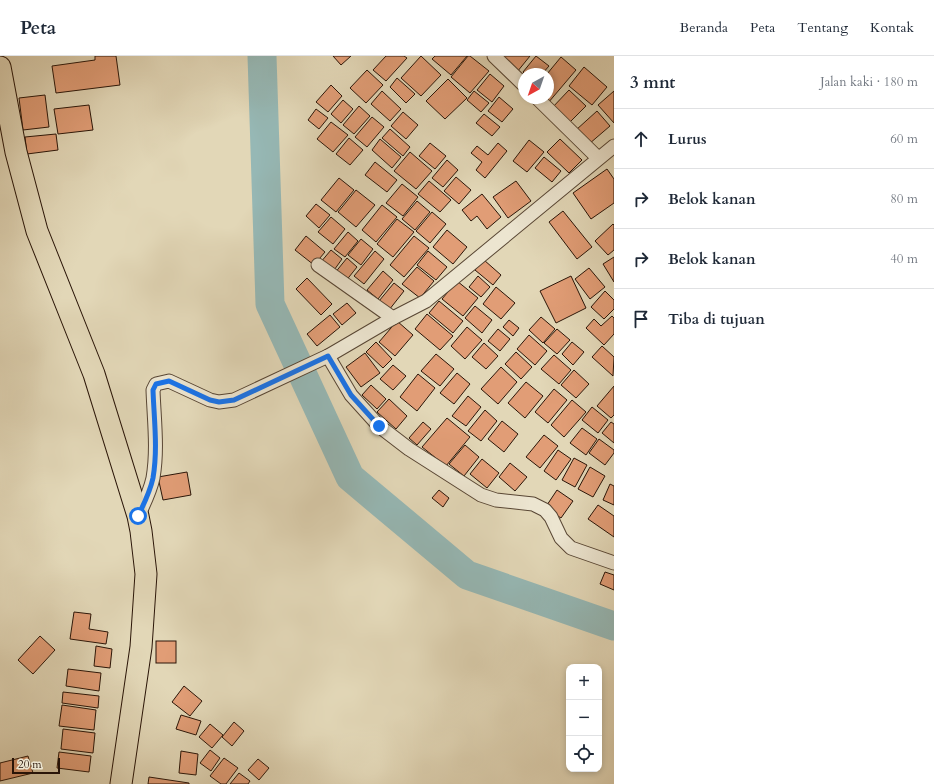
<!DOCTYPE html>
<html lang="id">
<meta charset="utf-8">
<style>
:root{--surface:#fff;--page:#f2f2f3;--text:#1f2937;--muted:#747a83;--line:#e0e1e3}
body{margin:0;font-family:Cardo,serif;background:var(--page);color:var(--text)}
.controls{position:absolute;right:12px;bottom:12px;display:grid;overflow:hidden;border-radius:8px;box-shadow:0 2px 6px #0003}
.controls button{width:36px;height:36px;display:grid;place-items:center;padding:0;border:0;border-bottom:1px solid var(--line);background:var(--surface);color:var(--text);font:20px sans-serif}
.compass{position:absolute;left:518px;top:12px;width:36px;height:36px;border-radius:50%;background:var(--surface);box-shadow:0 2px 6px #0003;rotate:220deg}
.scale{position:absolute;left:12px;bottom:10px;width:48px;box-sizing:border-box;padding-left:4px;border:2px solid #2a1508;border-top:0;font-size:11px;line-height:14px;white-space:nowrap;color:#2a1508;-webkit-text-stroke:3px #ece5d0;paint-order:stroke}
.stop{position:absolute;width:12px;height:12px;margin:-9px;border:3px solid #1a73e8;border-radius:50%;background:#fff}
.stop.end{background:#1a73e8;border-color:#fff;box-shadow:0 1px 4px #0008}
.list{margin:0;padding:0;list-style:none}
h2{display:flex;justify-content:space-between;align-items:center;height:52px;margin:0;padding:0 16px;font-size:17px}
h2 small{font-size:13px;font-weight:400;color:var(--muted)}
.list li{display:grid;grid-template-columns:26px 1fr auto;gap:12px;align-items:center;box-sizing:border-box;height:60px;padding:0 16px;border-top:1px solid var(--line)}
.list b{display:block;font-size:15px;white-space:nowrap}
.list em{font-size:13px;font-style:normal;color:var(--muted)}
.icon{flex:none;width:22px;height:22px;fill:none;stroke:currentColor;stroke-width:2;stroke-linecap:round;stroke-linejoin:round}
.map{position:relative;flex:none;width:614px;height:728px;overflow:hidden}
header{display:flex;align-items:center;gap:24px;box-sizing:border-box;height:56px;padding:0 20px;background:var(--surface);border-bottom:1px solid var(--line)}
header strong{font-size:19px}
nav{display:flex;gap:22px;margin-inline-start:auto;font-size:14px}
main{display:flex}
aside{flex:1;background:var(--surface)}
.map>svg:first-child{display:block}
</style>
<header>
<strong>Peta</strong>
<nav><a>Beranda</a><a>Peta</a><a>Tentang</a><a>Kontak</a></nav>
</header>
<main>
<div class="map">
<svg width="614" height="728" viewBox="0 0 614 728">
<rect width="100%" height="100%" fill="#e2d7b7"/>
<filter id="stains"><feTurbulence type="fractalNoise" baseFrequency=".005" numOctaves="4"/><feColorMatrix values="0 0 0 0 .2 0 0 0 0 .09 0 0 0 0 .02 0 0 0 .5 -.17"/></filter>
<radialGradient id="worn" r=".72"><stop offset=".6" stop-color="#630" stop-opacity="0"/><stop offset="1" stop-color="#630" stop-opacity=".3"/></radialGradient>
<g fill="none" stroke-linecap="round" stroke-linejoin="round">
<!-- river -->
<path stroke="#96b8b5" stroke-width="29" d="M262 0 270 248 350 421 467 519 614 570"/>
</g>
<!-- building -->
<g fill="#e19d76" stroke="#2a1508">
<path d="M95 0H116L120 29 56 37 52 10 95 4Z"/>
<path d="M333 0H351L341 9Z"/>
<path d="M386 0H404L407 2 386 25 373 14Z"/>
<path d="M421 0 441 19 421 40 401 22Z"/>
<path d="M435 0H467L451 19 432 3Z"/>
<path d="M468 0H470L489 15 470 37 451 21Z"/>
<path d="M499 0H530L517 16Z"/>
<path d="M536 0 549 10 542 18H525L523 16Z"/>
<path d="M561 1 576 14 548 47 542 42H548V18H547Z"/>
<path d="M584 11 607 31 592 49 569 30Z"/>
<path d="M367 14 383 29 366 47 350 32Z"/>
<path d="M490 18 504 30 492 46 477 34Z"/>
<path d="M397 22 415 38 406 47 390 31Z"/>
<path d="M448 23 467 42 445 63 426 45Z"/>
<path d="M331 29 342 40 328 56 316 46Z"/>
<path d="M569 34 586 50 568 68 551 53Z"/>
<path d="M382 35 401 53 390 65 371 48Z"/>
<path d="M474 35 489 47 481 56 467 44Z"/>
<path d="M614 35V67L598 49Z"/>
<path d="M45 39 49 71 23 74 19 42Z"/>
<path d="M499 41 513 53 502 66 488 55Z"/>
<path d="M343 44 353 53 341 67 331 58Z"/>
<path d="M89 49 93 74 58 78 54 53Z"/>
<path d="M359 50 370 60 354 78 343 69Z"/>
<path d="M316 53 328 62 319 73 308 64Z"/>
<path d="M597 55 610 70 589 88 576 74Z"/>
<path d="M403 56 418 69 406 83 391 70Z"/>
<path d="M484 58 500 71 492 80 476 67Z"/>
<path d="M372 61 384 71 367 91 355 81Z"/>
<path d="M331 66 348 79 333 96 317 83Z"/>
<path d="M390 73 410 91 403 100 382 82Z"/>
<path d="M56 78 58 94 27 98 25 81Z"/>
<path d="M349 82 363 94 350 109 336 98Z"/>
<path d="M380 83 401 101 392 112 372 94Z"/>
<path d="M560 83 582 104 569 117 547 96Z"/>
<path d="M529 84 544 96 527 116 513 105Z"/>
<path d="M430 87 446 100 435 113 419 100Z"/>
<path d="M498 87 507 95 485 122 476 114 482 106 471 97 477 90 488 99Z"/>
<path d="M410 96 432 115 416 133 394 115Z"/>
<path d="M544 101 561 115 552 126 535 112Z"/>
<path d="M447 104 458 114 443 131 432 122Z"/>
<path d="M375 106 397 124 387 136 365 119Z"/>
<path d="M607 113 614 123V147L591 163 573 137Z"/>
<path d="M456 121 471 134 459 148 444 135Z"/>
<path d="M339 122 354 134 336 156 321 144Z"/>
<path d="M429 125 451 144 440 156 418 138Z"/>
<path d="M516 125 531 145 508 162 493 141Z"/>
<path d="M402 128 418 141 403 160 386 147Z"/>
<path d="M356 134 375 149 356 171 338 156Z"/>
<path d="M482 138 501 161 487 173 477 160 471 165 462 154Z"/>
<path d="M417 145 430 156 415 174 402 163Z"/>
<path d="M316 148 330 159 319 172 306 160Z"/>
<path d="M382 149 397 161 376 186 362 174Z"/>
<path d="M563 155 592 191 577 203 549 166Z"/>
<path d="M432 156 446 168 430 187 416 175Z"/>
<path d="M331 161 345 173 333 188 318 176Z"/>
<path d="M397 163 414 176 393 201 377 188Z"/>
<path d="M613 168 614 169V194L608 199 595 185Z"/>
<path d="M447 174 467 191 453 208 433 191Z"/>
<path d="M348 176 358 185 345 201 334 193Z"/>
<path d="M306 180 325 196 314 209 295 194Z"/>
<path d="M414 180 429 192 404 221 390 209Z"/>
<path d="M361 183 373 193 361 209 348 199Z"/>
<path d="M331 194 342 203 332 217 320 207Z"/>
<path d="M375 195 384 203 364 228 354 220Z"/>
<path d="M428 195 447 211 436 224 417 209Z"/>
<path d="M614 201V226L603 208Z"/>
<path d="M347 202 357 211 345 226 334 218Z"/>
<path d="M484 204 501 219 493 229 475 214Z"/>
<path d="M417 211 434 225 420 242 402 228Z"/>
<path d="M589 212 605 231 590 243 575 223Z"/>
<path d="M383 215 393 224 378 243 367 234Z"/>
<path d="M478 220 490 231 481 241 469 231Z"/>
<path d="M571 220 586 252 556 267 540 235Z"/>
<path d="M307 222 332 248 321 259 296 233Z"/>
<path d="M457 225 478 242 463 260 442 243Z"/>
<path d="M394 227 404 235 389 254 379 245Z"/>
<path d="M496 231 515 247 501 263 483 248Z"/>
<path d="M605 235 614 244V253L604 263 591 251Z"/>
<path d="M439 245 463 265 453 277 429 257Z"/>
<path d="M347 247 356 257 342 269 333 258Z"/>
<path d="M475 250 492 264 482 277 465 262Z"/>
<path d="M427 258 453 280 440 294 415 273Z"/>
<path d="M330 259 340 271 317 290 307 278Z"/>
<path d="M612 260 614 262V278L604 289 586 272 594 263 601 270Z"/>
<path d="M541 261 555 273 543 287 529 274Z"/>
<path d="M509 264 519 272 513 280 503 271Z"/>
<path d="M397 265 413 279 395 300 379 286Z"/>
<path d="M467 271 482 284 465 303 451 290Z"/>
<path d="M498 273 510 283 500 295 488 285Z"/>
<path d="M557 273 570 284 557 298 544 287Z"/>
<path d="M529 279 547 295 535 309 517 293Z"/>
<path d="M376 286 392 303 383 312 366 296Z"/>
<path d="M572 286 584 296 573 309 562 298Z"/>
<path d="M484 287 498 300 486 313 472 301Z"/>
<path d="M602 290 614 301 613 320 592 301Z"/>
<path d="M516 296 532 311 521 323 505 308Z"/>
<path d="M365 297 380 317 361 331 346 311Z"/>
<path d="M436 298 454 313 440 330 421 315Z"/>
<path d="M554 299 571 314 559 328 541 313Z"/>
<path d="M393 309 406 320 393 334 380 323Z"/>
<path d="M501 311 517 326 498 348 481 333Z"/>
<path d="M574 314 589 328 576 342 561 329Z"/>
<path d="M457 317 470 328 454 348 440 337Z"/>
<path d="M418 318 435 332 417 355 400 341Z"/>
<path d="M526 326 543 340 525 362 508 347Z"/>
<path d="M371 329 386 343 377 353 362 339Z"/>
<path d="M614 330V359L611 362 597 350Z"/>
<path d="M554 333 567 344 548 367 535 356Z"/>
<path d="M468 340 481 351 466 370 452 360Z"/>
<path d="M389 343 407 360 396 373 377 356Z"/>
<path d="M572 344 586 356 564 381 551 369Z"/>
<path d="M592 351 608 364 598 377 582 364Z"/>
<path d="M485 354 497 365 481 385 468 375Z"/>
<path d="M447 362 470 381 446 410 422 391Z"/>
<path d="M502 365 518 378 504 396 488 383Z"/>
<path d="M423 366 431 373 417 389 409 382Z"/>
<path d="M611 366 614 368V387L602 377Z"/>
<path d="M582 372 597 383 586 399 570 387Z"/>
<path d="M544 379 558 390 540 412 526 401Z"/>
<path d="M599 383 614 394V397L605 409 589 397Z"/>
<path d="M465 389 479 401 464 420 449 408Z"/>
<path d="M558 394 571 403 556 424 544 415Z"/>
<path d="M574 402 587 409 575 431 562 424Z"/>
<path d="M482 403 499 417 487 432 470 418Z"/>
<path d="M510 407 527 421 515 435 499 421Z"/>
<path d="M590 411 605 420 593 441 578 433Z"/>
<path d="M187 416 191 439 163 444 158 421Z"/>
<path d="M610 428 614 430V449L603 444Z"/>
<path d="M439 434 449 442 443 451 432 442Z"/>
<path d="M557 434 573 445 561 462 545 452Z"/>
<path d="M598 449 614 460V481L588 463Z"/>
<path d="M605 516 614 519V534L600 528Z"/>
<path d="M74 556 91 558 89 573 108 576 106 588 70 583Z"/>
<path d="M40 580 55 594 33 618 18 604Z"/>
<rect x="156" y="585" width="20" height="22"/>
<path d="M96 590 112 593 110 612 94 610Z"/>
<path d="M68 613 101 617 99 635 66 630Z"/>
<path d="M184 630 202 645 190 660 172 646Z"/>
<path d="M63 636 99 640 98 652 62 647Z"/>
<path d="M62 649 96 654 94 674 59 670Z"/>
<path d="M181 659 201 665 196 679 176 673Z"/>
<path d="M234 666 244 675 232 690 222 681Z"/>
<path d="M210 668 223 679 212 692 199 681Z"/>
<path d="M63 673 95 677 93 697 61 693Z"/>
<path d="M210 694 220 702 211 715 200 707Z"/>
<path d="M181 695 198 698 196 719 179 717Z"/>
<path d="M59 696 91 700 89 716 57 712Z"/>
<path d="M28 700 33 717 0 725V707Z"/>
<path d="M224 702 238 712 226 728H221L210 720Z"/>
<path d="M258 703 269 712 259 724 248 714Z"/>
<path d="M239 717 250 725 248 728H230Z"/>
<path d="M149 721 189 727V728H148Z"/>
</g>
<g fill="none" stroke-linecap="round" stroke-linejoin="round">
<defs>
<g id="minor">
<path d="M494 0 524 29"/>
<path d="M537 42 598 102"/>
<path d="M318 209 393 262"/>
<path d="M328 300 351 339 379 370 409 393 481 439 496 444 533 448 545 454 551 461 561 482 571 492 614 507"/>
<path d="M138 460C144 448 150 436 153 422 158 393 154 363 153 334L156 328 169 325 210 344 219 346 234 344 328 300 393 262 426 245 614 90"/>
</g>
<path id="primary" d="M0 11 16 96 37 175 94 318 138 460 141 475 146 518 141 591 121 728"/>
</defs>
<!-- minor casing -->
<use href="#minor" stroke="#584634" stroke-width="15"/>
<!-- primary casing -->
<use href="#primary" stroke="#2a1508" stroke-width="23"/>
<!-- minor -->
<use href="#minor" stroke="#ece5d0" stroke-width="13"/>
<!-- primary -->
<use href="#primary" stroke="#e2d7b7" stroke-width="21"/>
</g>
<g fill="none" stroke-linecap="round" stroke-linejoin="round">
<!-- route -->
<path stroke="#1a73e8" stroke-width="5" d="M138 460C144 448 150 436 153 422 158 393 154 363 153 334L156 328 169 325 210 344 219 346 234 344 328 300 351 339 379 370"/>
</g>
<rect width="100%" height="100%" filter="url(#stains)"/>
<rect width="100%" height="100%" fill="url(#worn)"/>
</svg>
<div class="controls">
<button>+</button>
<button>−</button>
<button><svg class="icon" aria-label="locate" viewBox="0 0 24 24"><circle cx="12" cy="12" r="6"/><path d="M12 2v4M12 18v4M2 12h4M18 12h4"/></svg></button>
</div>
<svg class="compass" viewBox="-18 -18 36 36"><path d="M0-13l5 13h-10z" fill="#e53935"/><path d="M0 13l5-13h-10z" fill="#747a83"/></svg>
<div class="scale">20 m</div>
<div class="stop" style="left:138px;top:460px"></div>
<div class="stop end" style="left:379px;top:370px"></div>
</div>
<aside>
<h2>3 mnt<small>Jalan kaki · 180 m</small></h2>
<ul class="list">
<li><svg class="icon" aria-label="ahead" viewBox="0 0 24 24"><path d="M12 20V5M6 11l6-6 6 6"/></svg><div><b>Lurus</b></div><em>60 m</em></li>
<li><svg class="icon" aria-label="right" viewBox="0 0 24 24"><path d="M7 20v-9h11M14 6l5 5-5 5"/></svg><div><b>Belok kanan</b></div><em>80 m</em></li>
<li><svg class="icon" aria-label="right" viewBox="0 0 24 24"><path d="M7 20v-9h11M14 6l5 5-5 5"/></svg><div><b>Belok kanan</b></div><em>40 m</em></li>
<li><svg class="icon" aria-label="arrive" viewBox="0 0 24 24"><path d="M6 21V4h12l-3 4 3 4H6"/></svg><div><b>Tiba di tujuan</b></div></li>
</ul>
</aside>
</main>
